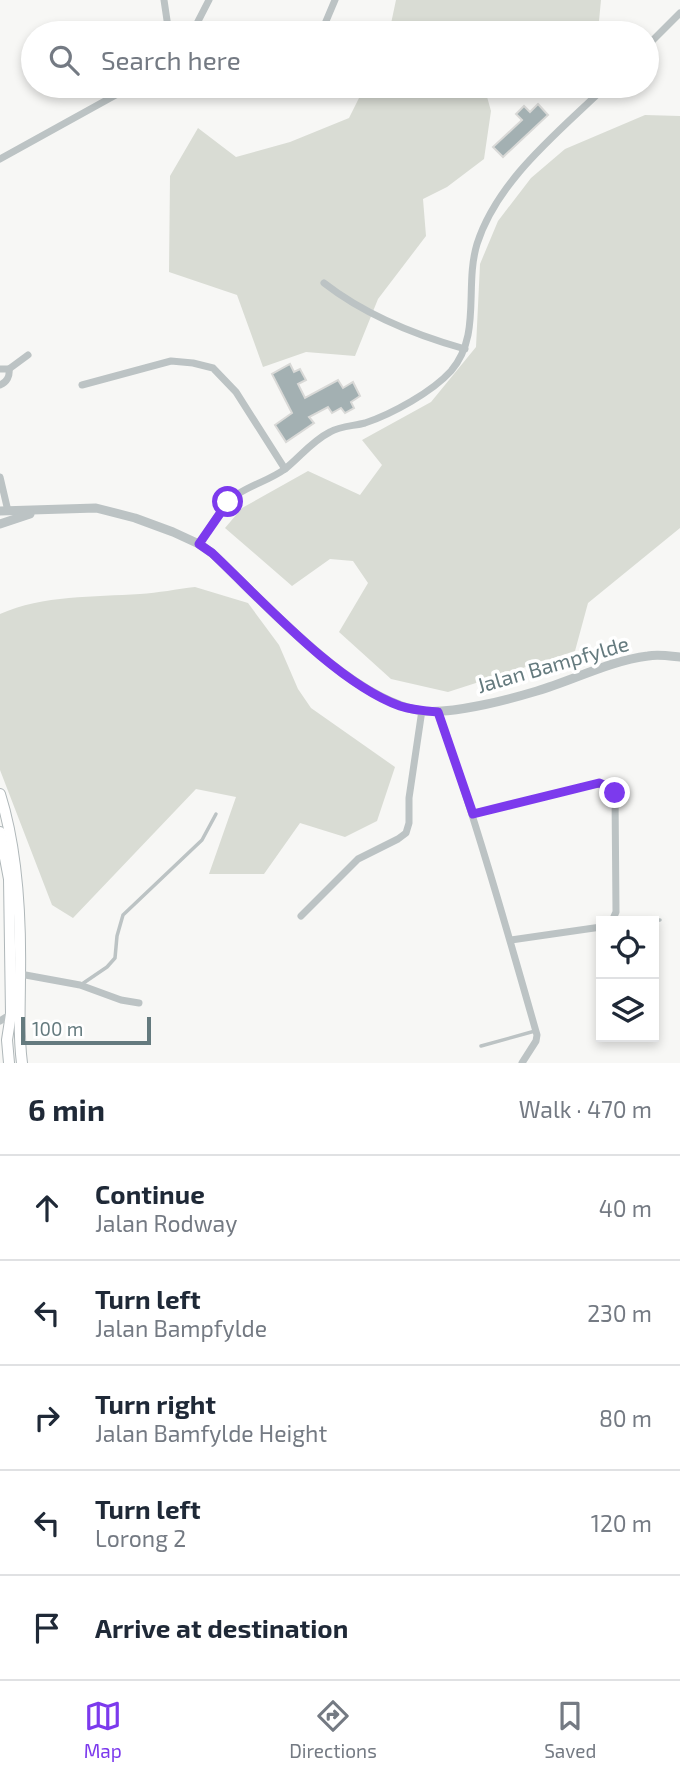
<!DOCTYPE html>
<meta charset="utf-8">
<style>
:root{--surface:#fff;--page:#f6f6f7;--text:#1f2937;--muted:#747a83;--line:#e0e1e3;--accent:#7c3aed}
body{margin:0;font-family:"Exo 2",sans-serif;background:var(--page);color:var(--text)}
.controls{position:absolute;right:21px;bottom:21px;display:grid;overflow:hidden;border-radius:0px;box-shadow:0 4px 10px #0003}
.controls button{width:63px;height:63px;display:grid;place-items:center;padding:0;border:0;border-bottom:2px solid var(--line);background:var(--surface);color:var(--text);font:35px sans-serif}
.scale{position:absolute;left:21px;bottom:18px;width:130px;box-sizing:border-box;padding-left:7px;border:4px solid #647a7e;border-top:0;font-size:19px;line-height:24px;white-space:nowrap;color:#647a7e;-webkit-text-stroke:5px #fff;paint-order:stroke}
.stop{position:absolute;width:21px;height:21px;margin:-16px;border:5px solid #7c3aed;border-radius:50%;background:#fff}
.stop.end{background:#7c3aed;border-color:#fff;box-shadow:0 2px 7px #0008}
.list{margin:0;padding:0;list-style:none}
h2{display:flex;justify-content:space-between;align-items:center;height:91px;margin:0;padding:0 28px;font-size:30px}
h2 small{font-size:23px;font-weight:400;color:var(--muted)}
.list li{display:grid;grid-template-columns:46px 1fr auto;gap:21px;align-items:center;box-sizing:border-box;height:105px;padding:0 28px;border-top:2px solid var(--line)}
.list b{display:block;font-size:26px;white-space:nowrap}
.list p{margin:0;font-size:23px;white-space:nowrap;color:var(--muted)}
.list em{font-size:23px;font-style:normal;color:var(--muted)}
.icon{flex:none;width:38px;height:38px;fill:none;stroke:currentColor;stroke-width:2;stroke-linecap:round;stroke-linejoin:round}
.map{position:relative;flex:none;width:680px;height:1063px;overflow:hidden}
.search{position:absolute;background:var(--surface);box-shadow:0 4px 10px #0003;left:21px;right:21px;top:21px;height:77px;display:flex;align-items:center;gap:18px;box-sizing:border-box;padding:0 24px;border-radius:38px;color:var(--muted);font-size:26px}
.sheet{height:616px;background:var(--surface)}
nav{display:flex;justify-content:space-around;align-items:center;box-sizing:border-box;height:98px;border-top:2px solid var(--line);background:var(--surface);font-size:19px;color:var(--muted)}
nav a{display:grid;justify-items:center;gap:4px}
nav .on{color:var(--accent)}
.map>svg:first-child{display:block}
</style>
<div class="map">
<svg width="680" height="1063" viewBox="0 0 680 1063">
<rect width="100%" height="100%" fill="#f7f7f5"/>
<!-- green -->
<g fill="#d9dcd4">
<path d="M396 0H601L599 21 603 33H389Z"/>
<path d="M365 86H484L491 111 484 159 447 187 423 199 426 236 378 299 355 356 306 352 263 367 237 295 169 272 170 176 198 128 236 157 290 142 349 118Z"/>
<path d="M645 115 680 116V528L588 603 575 651 448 692 391 679 339 632 368 583 353 561 330 559 292 586 225 528 242 508 308 471 360 495 382 465 362 440 431 402 476 347 480 264 498 221 531 178 565 149Z"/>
<path d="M195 587 248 603 279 645 298 689 311 708 395 767 377 821 345 837 300 823 264 874H209L236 797 196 789 73 918 52 905 0 770V614C43 595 94 597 140 594 158 593 177 589 195 587Z"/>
</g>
<!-- building -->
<g fill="#a3b0b2" stroke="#d9d9d7" stroke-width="2">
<path d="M538 104 548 115 503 157 493 147 522 120 516 114 524 106 530 112Z"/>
<path d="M290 364 294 372 300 369 306 380 298 384 305 398 338 380 343 388 353 382 360 396 351 402 354 408 345 413 341 408 332 413 328 407 309 417 314 423 286 442 275 425 292 413 272 374Z"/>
</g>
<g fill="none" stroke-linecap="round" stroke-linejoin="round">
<defs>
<g id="secondary">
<path d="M0 794C18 851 21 916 20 976 20 1006 18 1034 22 1063"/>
<path d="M0 832 9 879 11 1014 7 1040 9 1063"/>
</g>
</defs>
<!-- secondary casing -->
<use href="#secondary" stroke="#afb7b9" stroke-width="12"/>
<!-- service -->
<g stroke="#bcc3c4" stroke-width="3.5">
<path d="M650 921 660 920"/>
<path d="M82 984 107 967 115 958 117 936 123 915 202 840 216 814"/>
<path d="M481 1046 535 1031"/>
</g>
<!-- minor -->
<g stroke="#bcc3c4" stroke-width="7">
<path d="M164 0 168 27 172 33"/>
<path d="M192 33 209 0"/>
<path d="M321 33 335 0"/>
<path d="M647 46 680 13"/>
<path d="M0 159 132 86"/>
<path d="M324 283C365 315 415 335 465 349"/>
<path d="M0 369H9C10 376 7 382 0 385"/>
<path d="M9 369 28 355"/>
<path d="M82 385 171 361 193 363 213 368 236 392 285 469"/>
<path d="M0 477 8 511"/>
<path d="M199 544C210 528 222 505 238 494 253 484 270 480 285 469 300 457 312 441 330 432 340 426 354 426 365 423 392 414 432 392 451 371 482 335 464 287 477 244 498 179 559 132 606 86"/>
<path d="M438 712C475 818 506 926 537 1035L536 1041 522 1063"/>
<path d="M473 814 599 783 611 788 615 793 616 912 612 921"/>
<path d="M301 916 358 859 398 839 406 833 409 823V798L422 710"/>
<path d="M511 940 601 927"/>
<path d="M20 974 80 985 121 1000 139 1003"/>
<path d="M0 1021 11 1014"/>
</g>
<!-- tertiary -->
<g stroke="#bcc3c4" stroke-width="9">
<path d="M0 511 96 508 135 518 173 532 199 544 212 553C263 601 351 701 422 711 453 714 507 700 537 691 574 680 609 661 648 656 658 654 670 656 680 657"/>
<path d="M0 524 30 514"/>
</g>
<!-- secondary -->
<use href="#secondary" stroke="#fff" stroke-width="10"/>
</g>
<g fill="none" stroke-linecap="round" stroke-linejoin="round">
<!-- route -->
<path stroke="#7c3aed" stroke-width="9" d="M228 502 199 544 212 553C262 600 336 683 400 706 412 710 425 711 438 712L473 814 599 783 611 788 615 793"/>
</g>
<g text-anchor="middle" stroke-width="7" stroke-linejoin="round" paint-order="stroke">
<!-- street labels -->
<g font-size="21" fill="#647a7e" stroke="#fff">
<text transform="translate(553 665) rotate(-16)" y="7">Jalan Bampfylde</text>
</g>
</g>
</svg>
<div class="controls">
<button><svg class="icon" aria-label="locate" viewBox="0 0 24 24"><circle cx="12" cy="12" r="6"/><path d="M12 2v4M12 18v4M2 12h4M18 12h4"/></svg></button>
<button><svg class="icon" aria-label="layers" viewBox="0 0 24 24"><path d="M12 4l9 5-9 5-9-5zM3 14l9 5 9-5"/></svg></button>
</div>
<div class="scale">100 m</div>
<div class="stop" style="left:228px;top:502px"></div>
<div class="stop end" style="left:615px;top:793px"></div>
<div class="search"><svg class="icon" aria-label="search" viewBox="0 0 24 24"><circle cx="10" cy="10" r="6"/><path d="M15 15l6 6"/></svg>Search here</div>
</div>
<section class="sheet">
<h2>6 min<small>Walk · 470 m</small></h2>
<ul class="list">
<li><svg class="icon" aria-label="ahead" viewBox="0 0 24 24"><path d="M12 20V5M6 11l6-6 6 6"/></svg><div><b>Continue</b><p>Jalan Rodway</p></div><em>40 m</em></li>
<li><svg class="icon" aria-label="left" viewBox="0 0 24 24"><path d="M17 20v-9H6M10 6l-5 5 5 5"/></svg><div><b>Turn left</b><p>Jalan Bampfylde</p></div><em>230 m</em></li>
<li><svg class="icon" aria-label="right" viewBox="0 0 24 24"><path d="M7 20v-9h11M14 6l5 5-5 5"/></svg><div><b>Turn right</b><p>Jalan Bamfylde Height</p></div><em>80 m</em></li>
<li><svg class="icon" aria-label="left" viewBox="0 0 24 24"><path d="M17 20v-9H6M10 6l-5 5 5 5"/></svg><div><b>Turn left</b><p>Lorong 2</p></div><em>120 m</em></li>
<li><svg class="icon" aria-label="arrive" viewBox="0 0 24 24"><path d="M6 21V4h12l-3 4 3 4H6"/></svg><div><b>Arrive at destination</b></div></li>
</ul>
</section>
<nav>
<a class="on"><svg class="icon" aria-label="map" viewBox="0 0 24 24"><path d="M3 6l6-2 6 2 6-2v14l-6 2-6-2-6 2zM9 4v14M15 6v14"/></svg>Map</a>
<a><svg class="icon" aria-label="directions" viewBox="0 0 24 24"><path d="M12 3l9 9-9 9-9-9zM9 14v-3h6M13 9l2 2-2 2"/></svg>Directions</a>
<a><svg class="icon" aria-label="saved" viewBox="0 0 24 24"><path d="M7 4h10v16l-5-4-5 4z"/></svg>Saved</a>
</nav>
